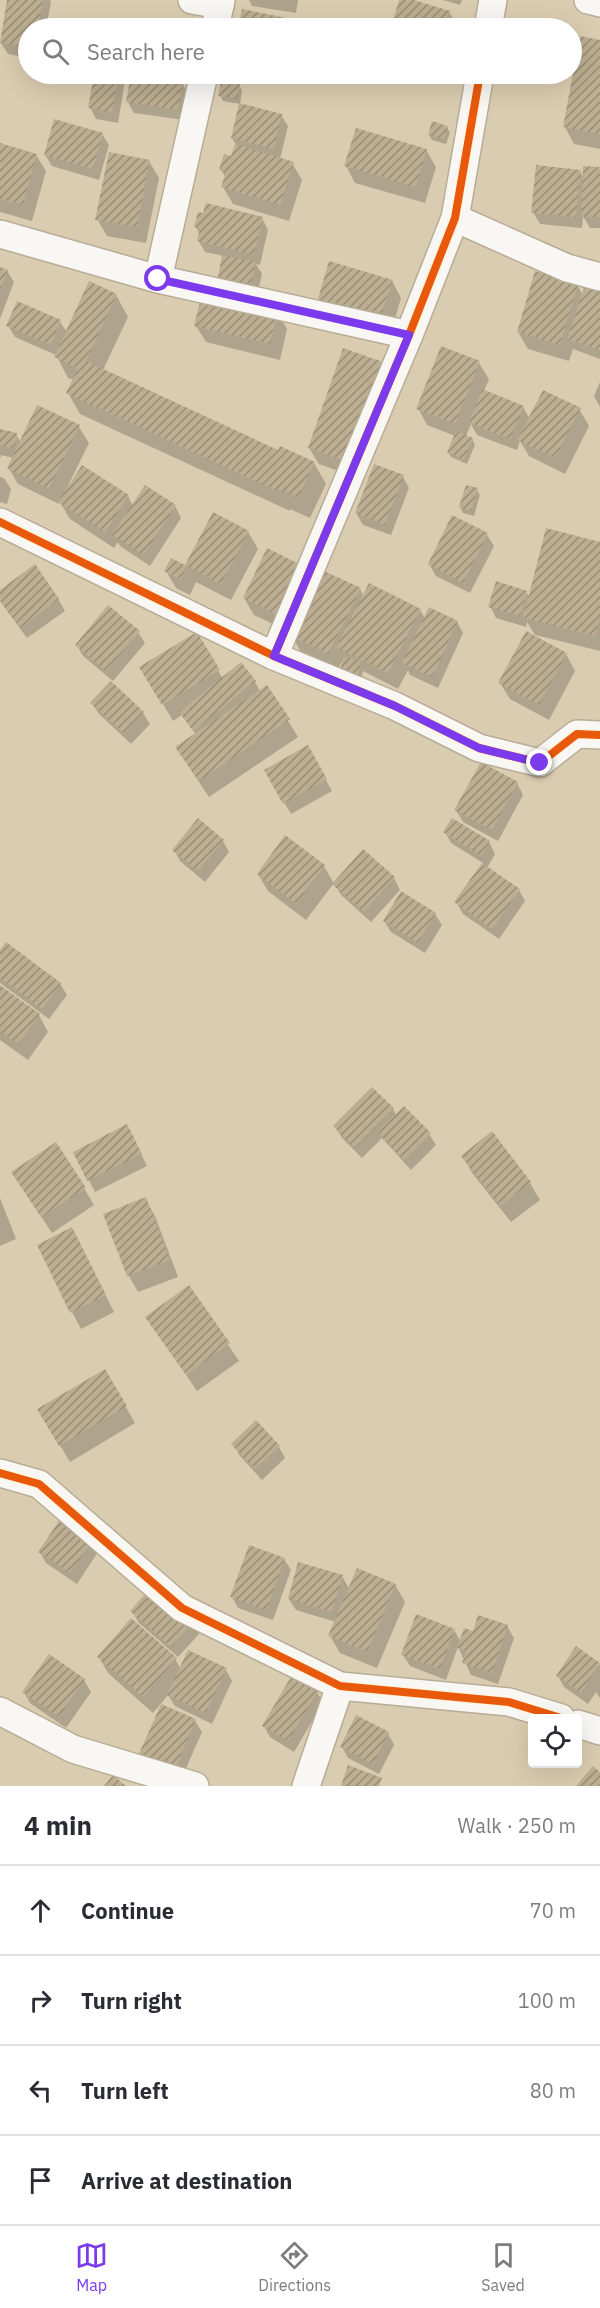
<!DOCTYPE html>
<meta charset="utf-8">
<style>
:root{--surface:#fff;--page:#f7f7f7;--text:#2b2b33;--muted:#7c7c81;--line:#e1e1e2;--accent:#7c3aed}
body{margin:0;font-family:"IBM Plex Sans",sans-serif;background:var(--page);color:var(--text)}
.controls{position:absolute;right:18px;bottom:18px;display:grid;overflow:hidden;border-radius:6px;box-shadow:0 6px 24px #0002}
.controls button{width:54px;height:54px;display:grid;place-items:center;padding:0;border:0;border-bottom:2px solid var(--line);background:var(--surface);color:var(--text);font:30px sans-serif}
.stop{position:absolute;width:18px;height:18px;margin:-14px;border:4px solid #7c3aed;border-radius:50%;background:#fff}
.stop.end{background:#7c3aed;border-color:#fff;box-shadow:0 2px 6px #0008}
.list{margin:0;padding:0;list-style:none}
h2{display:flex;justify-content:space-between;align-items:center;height:78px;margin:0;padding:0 24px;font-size:26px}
h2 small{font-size:20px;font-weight:400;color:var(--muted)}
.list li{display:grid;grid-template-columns:39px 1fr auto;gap:18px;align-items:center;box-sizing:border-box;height:90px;padding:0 24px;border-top:2px solid var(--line)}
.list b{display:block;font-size:22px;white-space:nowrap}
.list em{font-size:20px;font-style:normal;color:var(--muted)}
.icon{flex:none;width:33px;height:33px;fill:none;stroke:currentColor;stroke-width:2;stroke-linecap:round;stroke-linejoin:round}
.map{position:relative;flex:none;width:600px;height:1786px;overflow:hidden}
.search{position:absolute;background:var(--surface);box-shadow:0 6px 24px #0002;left:18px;right:18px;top:18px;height:66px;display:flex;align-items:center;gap:15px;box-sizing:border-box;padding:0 21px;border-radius:33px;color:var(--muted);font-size:22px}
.sheet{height:438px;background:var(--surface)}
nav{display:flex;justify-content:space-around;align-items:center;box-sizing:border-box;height:84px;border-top:2px solid var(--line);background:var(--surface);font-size:16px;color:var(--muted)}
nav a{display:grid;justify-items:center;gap:3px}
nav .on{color:var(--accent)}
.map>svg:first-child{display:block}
</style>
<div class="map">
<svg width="600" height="1786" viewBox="0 0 600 1786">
<defs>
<pattern id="building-hatch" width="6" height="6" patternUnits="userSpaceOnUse" patternTransform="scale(1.5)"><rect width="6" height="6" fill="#bcae92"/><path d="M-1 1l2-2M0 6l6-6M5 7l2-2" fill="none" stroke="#998d75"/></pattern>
</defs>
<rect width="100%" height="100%" fill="#daccb0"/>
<!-- shadow -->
<g fill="#0003">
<path d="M9 0H50L51 2 46 28H28V58L8 54 1 43Z"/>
<path d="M249 0H298L296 13 252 6Z"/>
<path d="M401 0H409L449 12 456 23 454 28H392Z"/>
<path d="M443 0H462L460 5Z"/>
<path d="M243 10 300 22 304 28H239Z"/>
<path d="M600 41V149L574 144 565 127Z"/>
<path d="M96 74H121L125 81 118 123 96 119 90 107Z"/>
<path d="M289 74H303L302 76Z"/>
<path d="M182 82 188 94 184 120 134 113 128 102Z"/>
<path d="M239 85 242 91 240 104 223 101 220 95Z"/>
<path d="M281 115 288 126 280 159 292 163 302 180 289 221 233 204 223 187 226 178 221 170 232 158 236 145 232 138Z"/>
<path d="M447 127 450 133 446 144 432 140 429 135Z"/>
<path d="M102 134 109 145 99 180 52 166 45 155Z"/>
<path d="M0 145 36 155 46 171 32 221 0 212Z"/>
<path d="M426 150 436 167 425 203 355 183 346 166Z"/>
<path d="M149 161 159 178 146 243 107 236 97 219Z"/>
<path d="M600 168V228H590L583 216 582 228 540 224 533 212 580 171 584 179Z"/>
<path d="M262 218 268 230 260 265 256 264 262 274 257 295 226 288 220 277 224 256 205 252 198 240 200 234 195 226Z"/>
<path d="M0 268 7 271 14 282 0 319Z"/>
<path d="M392 281 401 298 391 333 329 315 319 298Z"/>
<path d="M577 285 583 295 600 289V359L573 349 569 361 528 349 518 332Z"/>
<path d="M116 295 128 317 103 370 279 452 314 463 326 484 310 518 290 509V511L80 414 68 393 74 380 68 378 56 355 15 337 8 326 60 322 67 332Z"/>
<path d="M277 312 287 329 280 360 206 342 196 326Z"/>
<path d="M344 350 361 479 319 464 309 448Z"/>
<path d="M479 363 489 379 484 391 523 407 530 419 579 409 589 426 565 474 529 456 520 441 517 450 477 435 471 424 466 436 472 439 475 445 467 464 451 457 448 452 455 436 427 425 418 408Z"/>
<path d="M600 382V407L594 396Z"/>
<path d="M79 427 89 443 67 488 128 496 133 506H175L181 518 150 566 120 546 118 542 114 548 70 519 60 502 59 504 18 484 8 467 13 458 1 455 0 460V431L16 435 21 442Z"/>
<path d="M0 477 4 478 11 489 7 504 0 502Z"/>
<path d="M403 477 409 488 391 535 363 525 356 513Z"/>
<path d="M477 490 480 495 474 516 463 513 460 507Z"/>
<path d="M248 532 258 549 231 600 196 582 190 595 176 588 166 571 185 567Z"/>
<path d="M487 535 494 546 470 593 436 576 429 564Z"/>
<path d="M600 543V651L535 635 527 622 526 627 496 618 490 606 526 592 530 598Z"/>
<path d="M306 569 360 589 364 597 420 610 425 618 457 622 463 633 438 688 410 675 408 670 398 689 363 671 361 680 344 677 342 661 338 670 301 652 291 635 292 633 254 615 244 598Z"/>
<path d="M0 592 58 599 65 611 27 638 3 605 0 599Z"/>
<path d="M138 632 145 643 113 681 83 656 77 645Z"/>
<path d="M196 634 223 679 255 682 260 691 267 687 298 737 209 797 187 764 196 735 182 715 173 721 141 667Z"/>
<path d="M566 654 575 671 549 720 510 699 500 683Z"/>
<path d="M92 703 143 713 150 724 131 744 99 714Z"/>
<path d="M308 747 332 791 291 814 266 770Z"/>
<path d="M517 783 523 795 498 841 463 822 456 810Z"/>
<path d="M445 832 489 842 495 854 487 868 519 890 525 901 499 939 463 914 456 902 483 863 451 843Z"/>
<path d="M286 838 324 866 334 884 394 878 400 890 371 922 341 895 334 883 306 920 268 891 258 874Z"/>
<path d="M223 841 229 852 205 882 180 861 174 850Z"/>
<path d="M435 914 442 925 425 953 391 932 384 921Z"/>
<path d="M0 953 60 984 67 995 49 1019 0 983Z"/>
<path d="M0 987 39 1015 48 1032 28 1060 0 1040Z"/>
<path d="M393 1109 396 1115 429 1134 436 1145 411 1170 382 1138 362 1158 342 1138 335 1126Z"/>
<path d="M492 1133 530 1183 540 1200 511 1222 472 1173 463 1156Z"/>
<path d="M133 1138 147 1166 95 1192 75 1153Z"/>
<path d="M84 1188 94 1205 52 1233 23 1189Z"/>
<path d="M0 1198 16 1239 0 1246Z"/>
<path d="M145 1199 155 1216 178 1277 138 1292 129 1276 105 1215Z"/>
<path d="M81 1246 114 1312 81 1329 72 1312Z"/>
<path d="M189 1287 239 1361 197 1391 147 1317Z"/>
<path d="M105 1371 135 1423 70 1462 39 1410Z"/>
<path d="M233 1444 279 1447 285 1458 262 1480 240 1456Z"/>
<path d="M96 1535 102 1546 77 1584 46 1563 40 1552Z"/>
<path d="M284 1559 291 1570 273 1620 238 1608 232 1597Z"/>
<path d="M342 1576 350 1590 395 1585 405 1602 377 1668 340 1653 330 1636 336 1622 296 1610 289 1599Z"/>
<path d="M132 1611 193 1622 199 1634 178 1657 139 1623Z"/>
<path d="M507 1626 514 1638 498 1684 471 1675 458 1647 446 1680 410 1666 403 1655 454 1630 461 1642 473 1633Z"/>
<path d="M576 1649 600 1665V1698L596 1692 588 1704 564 1687 558 1676Z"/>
<path d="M49 1656 84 1680 91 1692 66 1728 30 1703 24 1692Z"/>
<path d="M99 1657 175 1659 181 1669 226 1670 232 1681 212 1724 175 1706 168 1695 153 1713 108 1673Z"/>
<path d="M317 1692 323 1703 294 1752 270 1737 264 1726Z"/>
<path d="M162 1706 195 1721 202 1732 180 1782Z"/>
<path d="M388 1733 394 1745 379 1774 348 1758 342 1747Z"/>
</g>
<!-- building -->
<g fill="url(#building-hatch)">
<path d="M7 0H43L38 28H28V48L0 43Z"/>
<path d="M399 0H414L450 11 445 28H391Z"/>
<path d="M242 9 301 21 300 28H238Z"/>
<path d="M580 36 600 40V134L563 127Z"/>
<path d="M94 74H119L112 112 88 108Z"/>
<path d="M131 74 183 81 178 110 126 102Z"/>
<path d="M221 81 240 84 237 99 218 96Z"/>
<path d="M239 103 282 114 274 149 231 138Z"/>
<path d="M54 119 103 133 93 169 44 155Z"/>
<path d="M432 121 448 126 444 139 428 135Z"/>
<path d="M356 128 427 149 416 187 344 166Z"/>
<path d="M0 143 37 154 23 205 0 199Z"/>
<path d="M235 144 294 162 280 205 221 187 226 172 219 170 224 154 231 156Z"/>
<path d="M109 152 150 160 137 227 95 220Z"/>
<path d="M536 165 581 170 576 217 531 213Z"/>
<path d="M583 166 600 167V217H581Z"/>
<path d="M206 203 263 217 254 255 197 241 200 228 194 227 198 212 203 213Z"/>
<path d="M222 255 256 262 251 284 218 277Z"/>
<path d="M329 261 393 280 381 317 318 299Z"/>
<path d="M0 267 8 270 0 291Z"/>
<path d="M535 271 578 284 560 345 517 332Z"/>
<path d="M89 281 117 294 86 361 278 450 280 446 315 462 298 498 278 489 277 491 66 393 78 368 54 357Z"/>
<path d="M586 282 600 287V350L567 339Z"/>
<path d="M202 293 278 311 270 344 194 326Z"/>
<path d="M17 301 61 320 51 345 6 326Z"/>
<path d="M441 346 480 361 455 424 416 409Z"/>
<path d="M343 348 386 363 351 463 308 448Z"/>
<path d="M482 389 524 406 510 439 469 423Z"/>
<path d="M543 390 581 408 555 458 517 440Z"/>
<path d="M37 405 80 425 49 489 7 468Z"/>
<path d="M0 429 17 433 14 449 0 445Z"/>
<path d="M456 431 473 438 464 460 447 452Z"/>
<path d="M374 464 404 475 385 525 355 513Z"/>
<path d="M82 465 129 495 105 532 58 502Z"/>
<path d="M145 485 176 505 144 555 112 535Z"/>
<path d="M466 485 478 488 471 511 459 507Z"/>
<path d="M213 512 249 531 221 584 187 566 180 580 164 571 171 558 185 565Z"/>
<path d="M452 515 488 533 463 583 428 564Z"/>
<path d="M546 528 600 542V618L595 636 523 618Z"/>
<path d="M267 548 307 568 284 618 243 598Z"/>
<path d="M35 564 59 599 20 628 0 601V590Z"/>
<path d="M322 570 361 588 328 654 290 635Z"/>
<path d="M496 581 527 591 520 616 488 607Z"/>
<path d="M369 583 421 609 388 673 336 647Z"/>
<path d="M108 605 140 631 106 671 75 645Z"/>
<path d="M429 607 458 621 432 677 402 663Z"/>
<path d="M526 631 567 653 539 705 498 683Z"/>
<path d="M197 632 220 670 162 705 139 667Z"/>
<path d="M343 657 361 660 358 675 340 672Z"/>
<path d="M241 662 256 681 193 731 179 712Z"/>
<path d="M111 681 144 712 124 734 90 703Z"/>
<path d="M267 685 290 719 199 781 175 747Z"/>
<path d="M308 745 327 779 283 804 264 770Z"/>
<path d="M481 762 518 782 492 830 454 810Z"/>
<path d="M198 818 224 840 198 871 172 850Z"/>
<path d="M452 818 490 841 481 856 443 832Z"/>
<path d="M285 835 325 865 296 904 257 874Z"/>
<path d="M363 849 395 877 364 912 332 884Z"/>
<path d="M482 863 520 889 492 929 454 902Z"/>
<path d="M401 891 436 913 418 943 383 921Z"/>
<path d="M6 942 61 983 42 1009 0 978V950Z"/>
<path d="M0 985 40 1014 18 1044 0 1031Z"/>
<path d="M372 1087 394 1108 355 1148 333 1126Z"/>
<path d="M404 1106 431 1133 404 1160 377 1132Z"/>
<path d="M127 1124 142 1154 87 1181 73 1152Z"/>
<path d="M492 1131 531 1182 500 1206 461 1156Z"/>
<path d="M56 1142 86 1188 41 1217 11 1172Z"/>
<path d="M146 1197 170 1260 127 1276 103 1214Z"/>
<path d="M72 1227 106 1295 70 1313 37 1245Z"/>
<path d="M189 1285 230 1343 186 1375 145 1317Z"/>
<path d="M105 1369 127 1406 59 1446 37 1409Z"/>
<path d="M256 1420 280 1446 255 1469 231 1444Z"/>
<path d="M65 1512 97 1534 70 1573 38 1552Z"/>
<path d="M249 1545 285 1558 267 1610 230 1597Z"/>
<path d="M298 1562 343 1575 332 1612 288 1599Z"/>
<path d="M357 1568 396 1584 367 1652 328 1636Z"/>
<path d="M153 1585 194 1621 171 1647 130 1611Z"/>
<path d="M416 1614 455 1629 440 1669 401 1655Z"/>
<path d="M478 1615 508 1625 492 1673 462 1663 466 1651 457 1648 464 1628 473 1631Z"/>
<path d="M131 1618 177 1658 143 1697 97 1657Z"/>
<path d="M576 1646 600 1663 581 1693 556 1676Z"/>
<path d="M188 1650 227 1668 206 1713 167 1695Z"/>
<path d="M49 1654 85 1679 59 1717 22 1692Z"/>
<path d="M292 1675 318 1691 288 1741 262 1726Z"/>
<path d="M161 1704 196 1719 174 1772 138 1756Z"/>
<path d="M356 1715 389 1732 373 1764 340 1747Z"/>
<path d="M348 1765 382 1778 379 1786H341Z"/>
<path d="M593 1766 600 1772V1786H576Z"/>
<path d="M113 1775 126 1786H104Z"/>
</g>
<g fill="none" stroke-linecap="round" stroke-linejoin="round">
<defs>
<g id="street">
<path d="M192 0 220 5"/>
<path d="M588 0 600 3"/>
<path d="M215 28 221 0"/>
<path d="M488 28 493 0"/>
<path d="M455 218 567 268 600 277"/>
<path d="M0 234 158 279 409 335"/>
<path d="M158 279 204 74"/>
<path d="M0 522 274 656 395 706 479 748 540 763 577 734 600 735"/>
<path d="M274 656 409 335 455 218 480 74"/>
<path d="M0 1473 39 1484 182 1608 340 1686 509 1702 561 1718"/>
<path d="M0 1711 73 1749 195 1786"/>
<path d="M578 1724 600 1731"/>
<path d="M306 1786 340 1686"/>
</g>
</defs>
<!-- street casing -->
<use href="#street" stroke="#b7ac96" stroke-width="30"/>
<!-- street -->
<use href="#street" stroke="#f9f7f3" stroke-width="27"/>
<defs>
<g id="cycleway">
<path d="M0 522 274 656 395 706 479 748 540 763 577 734 600 735"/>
<path d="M274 656 409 335 455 218 480 74"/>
<path d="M0 1473 39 1484 182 1608 340 1686 509 1702 561 1718"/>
</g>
</defs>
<!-- cycleway casing -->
<use href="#cycleway" stroke="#fff5e0" stroke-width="11"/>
<!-- cycleway -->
<use href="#cycleway" stroke="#e8590c" stroke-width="8"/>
</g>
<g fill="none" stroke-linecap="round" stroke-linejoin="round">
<!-- route -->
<path stroke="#7c3aed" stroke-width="8" d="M158 279 409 335 274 656 395 706 479 748 540 763"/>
</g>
</svg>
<div class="controls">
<button><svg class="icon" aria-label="locate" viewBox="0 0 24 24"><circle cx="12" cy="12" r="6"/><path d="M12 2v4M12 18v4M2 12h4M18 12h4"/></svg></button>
</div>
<div class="stop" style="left:158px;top:279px"></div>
<div class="stop end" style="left:540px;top:763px"></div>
<div class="search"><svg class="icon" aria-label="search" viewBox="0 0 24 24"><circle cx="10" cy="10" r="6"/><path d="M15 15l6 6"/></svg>Search here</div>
</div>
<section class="sheet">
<h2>4 min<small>Walk · 250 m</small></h2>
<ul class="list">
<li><svg class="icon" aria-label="ahead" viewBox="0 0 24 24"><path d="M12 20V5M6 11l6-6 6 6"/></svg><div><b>Continue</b></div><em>70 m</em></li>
<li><svg class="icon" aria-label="right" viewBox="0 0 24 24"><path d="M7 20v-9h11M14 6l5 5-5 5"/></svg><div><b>Turn right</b></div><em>100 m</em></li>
<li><svg class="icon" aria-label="left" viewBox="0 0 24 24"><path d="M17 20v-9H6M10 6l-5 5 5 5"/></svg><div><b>Turn left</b></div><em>80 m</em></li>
<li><svg class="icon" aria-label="arrive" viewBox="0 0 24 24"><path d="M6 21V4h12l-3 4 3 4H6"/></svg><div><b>Arrive at destination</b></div></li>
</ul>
</section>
<nav>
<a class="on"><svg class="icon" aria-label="map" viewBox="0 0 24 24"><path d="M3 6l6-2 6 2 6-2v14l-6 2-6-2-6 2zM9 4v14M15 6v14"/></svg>Map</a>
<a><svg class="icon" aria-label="directions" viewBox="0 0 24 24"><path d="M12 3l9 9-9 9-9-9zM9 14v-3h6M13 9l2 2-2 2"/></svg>Directions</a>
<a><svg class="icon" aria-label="saved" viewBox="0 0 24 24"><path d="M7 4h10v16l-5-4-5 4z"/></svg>Saved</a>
</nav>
